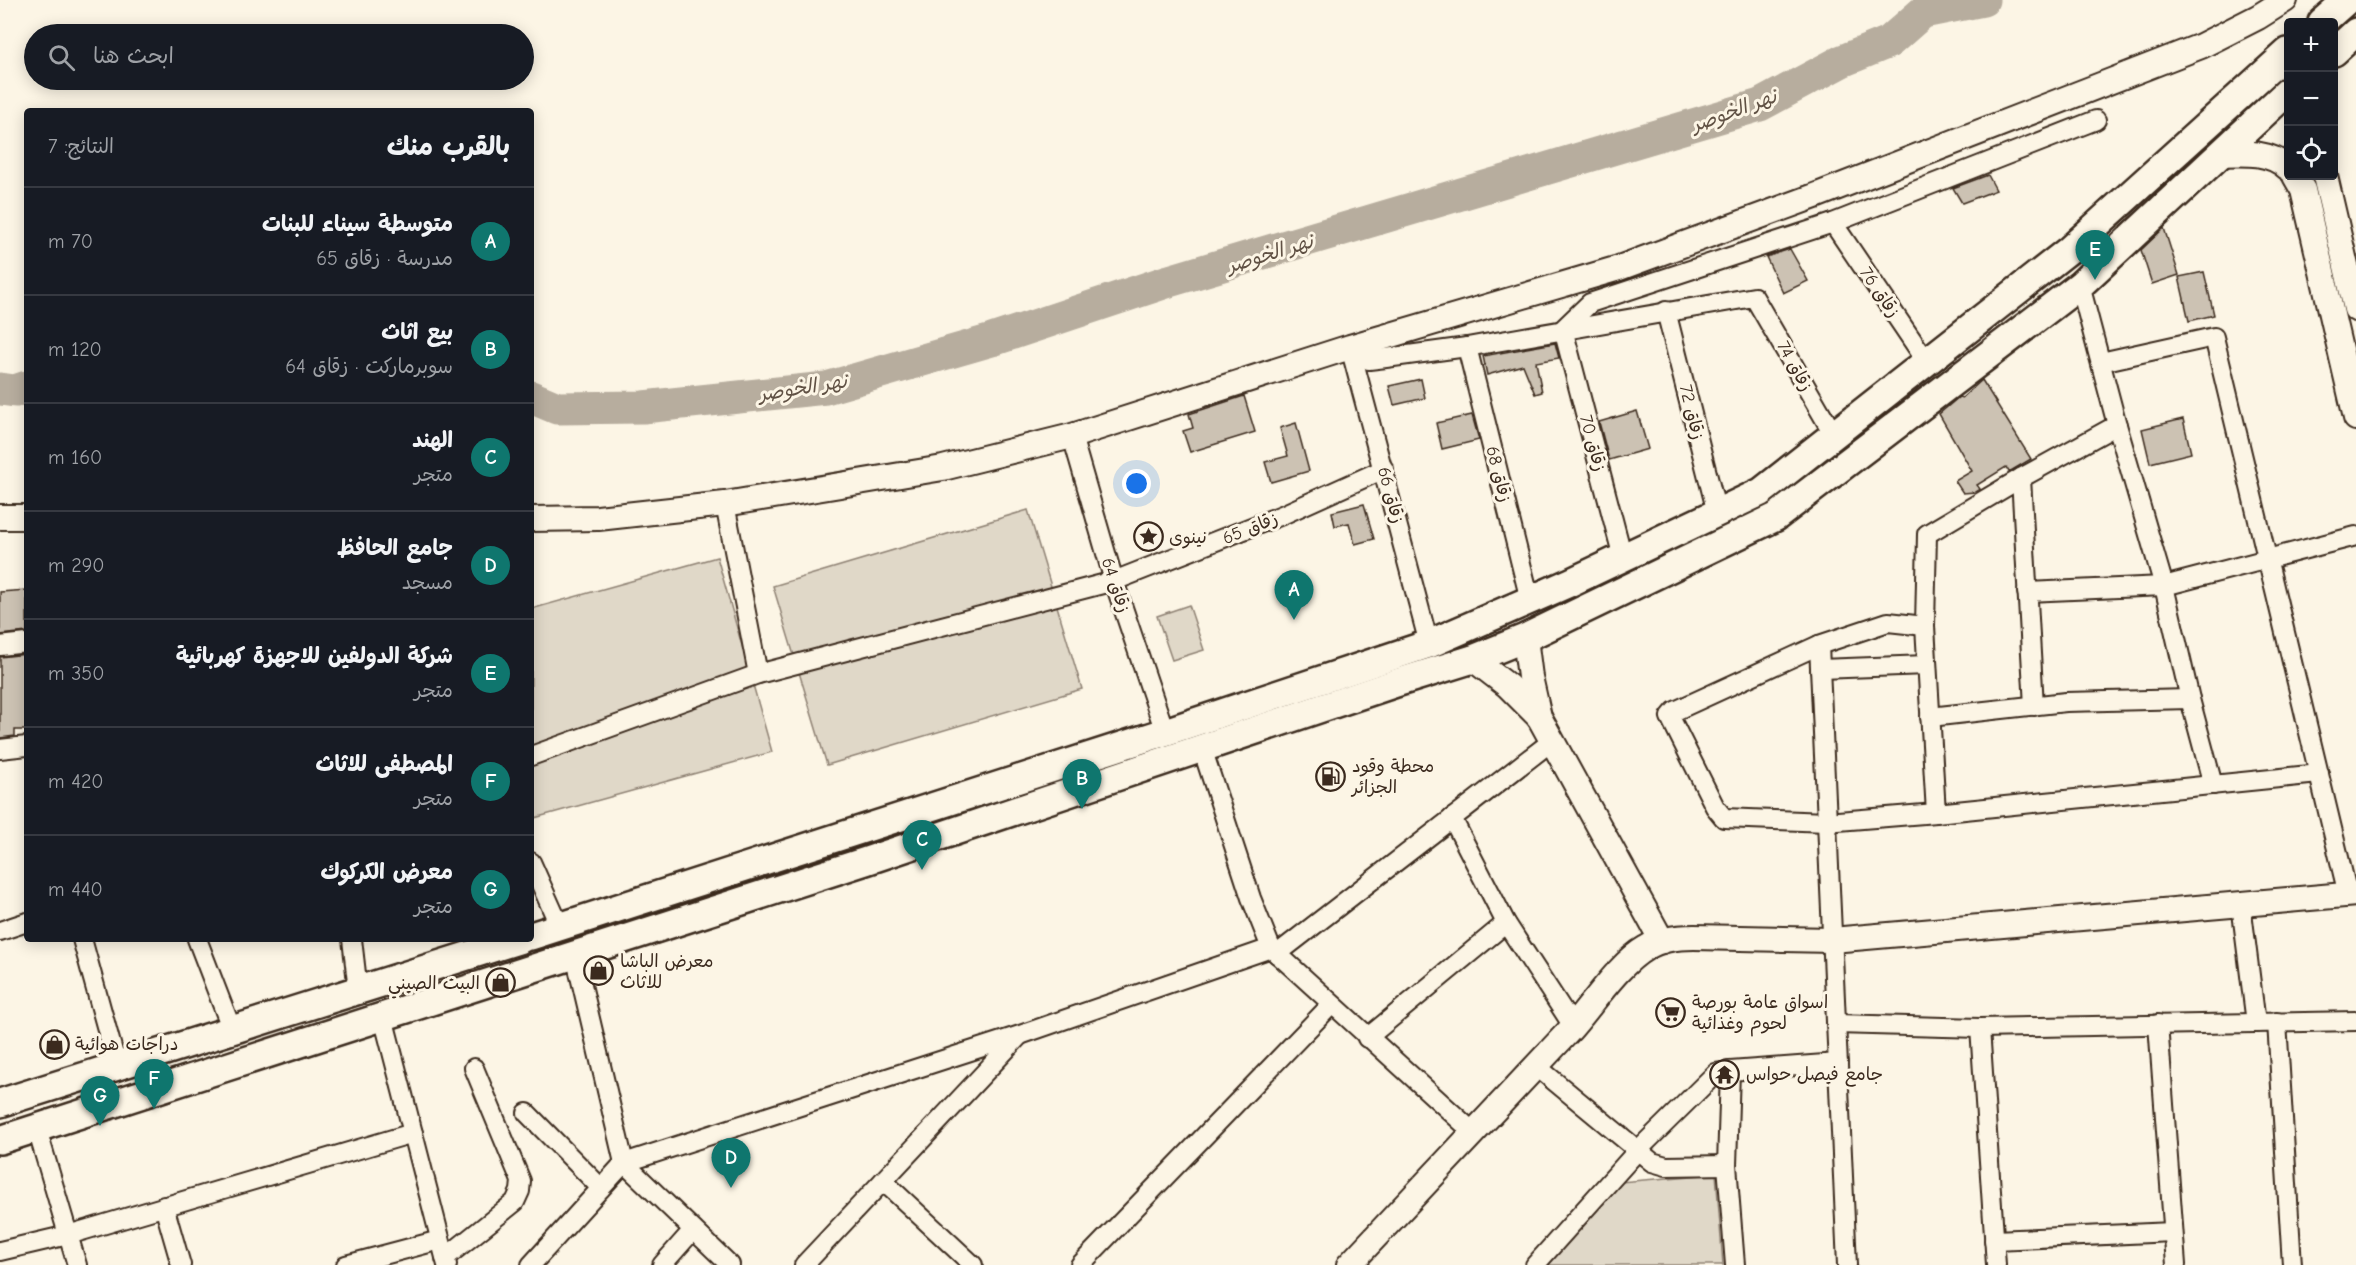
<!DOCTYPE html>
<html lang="ar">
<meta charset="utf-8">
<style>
:root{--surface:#171b24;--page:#242831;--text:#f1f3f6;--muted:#9ea1a6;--line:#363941;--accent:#0f766e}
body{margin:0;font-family:"Comic Neue","Playpen Sans Arabic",sans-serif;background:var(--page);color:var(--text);direction:rtl}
.controls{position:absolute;right:18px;top:18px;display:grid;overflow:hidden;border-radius:6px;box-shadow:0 3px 15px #0003}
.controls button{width:54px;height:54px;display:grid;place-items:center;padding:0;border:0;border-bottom:2px solid var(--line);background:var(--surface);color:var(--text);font:30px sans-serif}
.you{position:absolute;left:1137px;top:484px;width:21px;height:21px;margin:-15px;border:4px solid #fff;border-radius:50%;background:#1a73e8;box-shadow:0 0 0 9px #1a73e833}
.badge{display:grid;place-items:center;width:39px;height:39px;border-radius:50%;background:var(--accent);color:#fff;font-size:20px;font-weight:700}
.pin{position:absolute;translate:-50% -50px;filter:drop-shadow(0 2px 3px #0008)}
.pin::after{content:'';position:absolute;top:32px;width:21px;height:18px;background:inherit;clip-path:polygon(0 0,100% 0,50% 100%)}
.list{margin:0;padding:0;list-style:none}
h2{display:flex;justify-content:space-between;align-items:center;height:78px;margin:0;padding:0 24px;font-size:26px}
h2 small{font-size:20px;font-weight:400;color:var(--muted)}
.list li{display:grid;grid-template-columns:39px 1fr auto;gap:18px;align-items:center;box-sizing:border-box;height:108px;padding:0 24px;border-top:2px solid var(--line)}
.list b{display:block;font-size:22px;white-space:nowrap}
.list p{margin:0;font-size:20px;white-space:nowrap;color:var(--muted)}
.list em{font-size:20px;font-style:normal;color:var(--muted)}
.icon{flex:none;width:33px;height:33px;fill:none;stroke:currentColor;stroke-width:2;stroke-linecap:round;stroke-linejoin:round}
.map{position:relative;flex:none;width:2356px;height:1265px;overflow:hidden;direction:ltr}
.search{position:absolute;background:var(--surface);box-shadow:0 3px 15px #0003;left:24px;top:24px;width:510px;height:66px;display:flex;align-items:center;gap:15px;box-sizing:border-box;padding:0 21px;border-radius:33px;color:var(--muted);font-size:22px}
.panel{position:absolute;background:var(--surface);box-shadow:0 3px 15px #0003;left:24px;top:108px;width:510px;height:834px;border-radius:6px;direction:rtl}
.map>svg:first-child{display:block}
</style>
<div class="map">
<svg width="2356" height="1265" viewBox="0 0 2356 1265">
<rect width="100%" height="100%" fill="#fcf5e5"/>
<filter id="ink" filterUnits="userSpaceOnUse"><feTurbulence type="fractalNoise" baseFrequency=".0167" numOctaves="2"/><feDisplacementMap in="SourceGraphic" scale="12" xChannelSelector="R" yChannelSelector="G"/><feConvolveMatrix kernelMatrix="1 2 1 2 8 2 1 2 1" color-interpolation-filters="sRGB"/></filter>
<g filter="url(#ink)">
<!-- green -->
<g fill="#e0d8c8" stroke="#8e8173" stroke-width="1.5">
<path d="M1028 510 1082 689 827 765 773 586Z"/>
<path d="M717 557 772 752 531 819V609Z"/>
<path d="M1189 605 1204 650 1172 660 1157 616Z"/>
<path d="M1716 1174 1723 1265H1547L1620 1182Z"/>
</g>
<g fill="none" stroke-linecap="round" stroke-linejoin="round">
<!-- river -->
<g stroke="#b7ad9e" stroke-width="33">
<path d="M0 389 15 391 27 387"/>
<path d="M531 397 557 408 643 407 826 388 992 340 1169 281 1760 105 1842 61 1889 42 1923 12 1983 0"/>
</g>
</g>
<!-- building -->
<g fill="#ccc2b3" stroke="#3b2a1e" stroke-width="1.5">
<path d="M1988 175 1996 190 1962 203 1953 188Z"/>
<path d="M2164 228 2179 275 2152 284 2141 250Z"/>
<path d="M1790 249 1808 281 1783 293 1766 257Z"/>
<path d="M2204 272 2214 315 2189 321 2179 277Z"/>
<path d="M1555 343 1559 358 1536 362 1542 392 1535 394 1523 365 1487 375 1483 356Z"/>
<path d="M1421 379 1425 398 1394 405 1389 386Z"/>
<path d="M1982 380 2031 459 2009 472 2006 467 1977 485 1980 489 1975 492 1963 493 1955 481 1972 471 1939 414 1959 397 1962 398Z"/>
<path d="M1244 396 1255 432 1190 452 1183 431 1193 428 1189 414Z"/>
<path d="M1637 411 1648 449 1609 460 1599 422Z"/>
<path d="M1472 415 1479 440 1442 449 1436 423Z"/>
<path d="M2183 419 2191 453 2150 463 2142 429Z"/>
<path d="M1296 423 1309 471 1271 482 1265 462 1288 456 1280 428Z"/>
<path d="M1364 504 1374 539 1355 544 1349 523 1335 526 1332 512Z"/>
<path d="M27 590V632L0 635V592Z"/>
<path d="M27 654V730H15V736L0 738V657Z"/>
</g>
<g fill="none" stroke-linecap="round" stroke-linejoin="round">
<defs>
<g id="street">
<path d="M1833 223 1927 362"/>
<path d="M2080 285 2117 425 2164 586 2190 699 2213 785"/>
<path d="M1666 311 1717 513"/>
<path d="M1350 347 1369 360 1386 358 1467 347 1754 297 1834 435"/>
<path d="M1350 347 1429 644"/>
<path d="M1467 347 1530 600"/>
<path d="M2101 362 2214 337 2348 895"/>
<path d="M1072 436 1114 581 1165 732"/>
<path d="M2021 478 2034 706"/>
<path d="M725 504 758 674"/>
<path d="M1623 558 1563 329 1590 303 1833 223 2096 120"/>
<path d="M2027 592 2164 586 2356 536"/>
<path d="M1925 626 1888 622 1819 645 1675 711 1670 717 1715 807 1724 818 1826 822 1936 813 2319 774"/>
<path d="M1819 645 1847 1265"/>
<path d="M0 646 27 643"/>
<path d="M1820 669 1927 665"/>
<path d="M1930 717 2066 702 2190 699"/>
<path d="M1202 748 1251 898 1271 948 1474 1133"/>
<path d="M0 749 27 746"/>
<path d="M531 756 758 674 1114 581 1282 515 1384 469"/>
<path d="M1936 813 1925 626 1927 534 2021 478 2117 425"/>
<path d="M1452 818 1506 923 1573 1026"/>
<path d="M531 862 560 927"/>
<path d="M2241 904 2256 1023"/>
<path d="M0 931 27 922"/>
<path d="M82 939 117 1066"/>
<path d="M197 939 232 1030"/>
<path d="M352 939 358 991"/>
<path d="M1277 954 1552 741"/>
<path d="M575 955 624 1163 730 1265"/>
<path d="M383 1017 447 1265"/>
<path d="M2277 1022 2292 1265"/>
<path d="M1836 1024 1980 1028 2356 1021"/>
<path d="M2158 1024 2176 1265"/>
<path d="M1980 1028 1996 1265"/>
<path d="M1367 1038 1506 923"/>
<path d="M1536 1066 1652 1162 1666 1166 1727 1165"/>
<path d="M1730 1071 1838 1063"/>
<path d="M527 1113 601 1188"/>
<path d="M37 1129 77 1265"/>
<path d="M883 1181 973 1265"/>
<path d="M164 1206 181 1265"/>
<path d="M1994 1240 2173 1232"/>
<path d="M0 1251 68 1235 413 1133"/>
<path d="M445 1258 515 1202 520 1191 521 1181 474 1068"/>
<path d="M346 1265 440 1240"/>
<path d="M531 1265 624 1163 1020 1035 1271 948"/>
<path d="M662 1265 693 1230"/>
<path d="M804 1265 1019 1036"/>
<path d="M1080 1265 1331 1005"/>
<path d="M1535 1265 1638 1150 1716 1073 1730 1071 1727 1165 1735 1265"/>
</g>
<g id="secondary">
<path d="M2220 154C2245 153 2269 151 2288 168"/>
<path d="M2295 176 2303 190 2356 418"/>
<path d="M2325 176 2356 309"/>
<path d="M0 517H27"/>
<path d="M531 519 598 518 725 504 943 468 1072 436 1350 347 1619 268 1815 196 2201 46 2258 17 2285 0"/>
<path d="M1525 638 1530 677 1539 717 1662 941"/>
<path d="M1473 659 1508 686 1539 717"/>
<path d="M1349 1265C1422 1188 1495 1110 1568 1032 1591 1007 1618 964 1646 948 1660 939 1677 937 1694 937L1832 940 2356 894"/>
</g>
<g id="primary">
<path d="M2322 22 2347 0"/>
<path d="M2334 52 2356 32"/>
<path d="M531 936 1165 732 1429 644 1569 583 1761 492 2069 250 2288 52"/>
<path d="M0 1103 521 939"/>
<path d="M0 1140 866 861 1396 683 1473 659 1525 638 1776 517 2080 285 2288 91"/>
</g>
</defs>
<!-- street casing -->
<use href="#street" stroke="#3b2a1e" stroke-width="22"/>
<!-- secondary casing -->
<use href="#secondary" stroke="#3b2a1e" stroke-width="28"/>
<!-- primary casing -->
<use href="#primary" stroke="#3b2a1e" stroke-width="32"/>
<!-- street -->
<use href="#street" stroke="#fcf5e5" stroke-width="18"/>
<!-- secondary -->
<use href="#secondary" stroke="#fcf5e5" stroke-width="24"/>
<!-- primary -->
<use href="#primary" stroke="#fcf5e5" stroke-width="27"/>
</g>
</g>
<!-- icons -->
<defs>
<symbol id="sight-ring" viewBox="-11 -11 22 22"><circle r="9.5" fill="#fcf5e5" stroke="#3b2a1e" stroke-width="1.5"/><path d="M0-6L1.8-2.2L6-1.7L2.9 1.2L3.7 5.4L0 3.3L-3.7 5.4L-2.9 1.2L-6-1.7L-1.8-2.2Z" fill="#3b2a1e"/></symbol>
<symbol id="fuel-ring" viewBox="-11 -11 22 22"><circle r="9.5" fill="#fcf5e5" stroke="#3b2a1e" stroke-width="1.5"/><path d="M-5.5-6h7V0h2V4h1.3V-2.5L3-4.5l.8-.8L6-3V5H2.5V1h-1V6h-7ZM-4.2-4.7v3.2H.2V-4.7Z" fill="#3b2a1e"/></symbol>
<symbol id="shop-ring" viewBox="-11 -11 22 22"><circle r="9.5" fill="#fcf5e5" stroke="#3b2a1e" stroke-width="1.5"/><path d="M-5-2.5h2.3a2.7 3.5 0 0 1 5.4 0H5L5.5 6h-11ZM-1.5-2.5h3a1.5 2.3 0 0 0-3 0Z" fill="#3b2a1e"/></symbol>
<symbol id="supermarket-ring" viewBox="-11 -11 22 22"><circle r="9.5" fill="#fcf5e5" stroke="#3b2a1e" stroke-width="1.5"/><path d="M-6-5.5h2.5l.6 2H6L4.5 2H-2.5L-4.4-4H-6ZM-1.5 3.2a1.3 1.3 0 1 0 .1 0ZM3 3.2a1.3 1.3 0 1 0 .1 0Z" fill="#3b2a1e"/></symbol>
<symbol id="temple-ring" viewBox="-11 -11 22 22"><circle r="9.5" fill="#fcf5e5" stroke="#3b2a1e" stroke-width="1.5"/><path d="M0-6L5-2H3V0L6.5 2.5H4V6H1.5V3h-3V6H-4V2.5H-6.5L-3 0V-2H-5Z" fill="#3b2a1e"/></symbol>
</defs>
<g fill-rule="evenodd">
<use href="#sight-ring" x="1132" y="520" width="33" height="33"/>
<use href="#fuel-ring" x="1314" y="760" width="33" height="33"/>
<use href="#shop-ring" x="582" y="954" width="33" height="33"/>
<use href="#shop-ring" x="484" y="966" width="33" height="33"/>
<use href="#supermarket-ring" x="1654" y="996" width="33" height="33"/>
<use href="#shop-ring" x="38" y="1028" width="33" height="33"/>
<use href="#temple-ring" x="1708" y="1058" width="33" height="33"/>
</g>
<g text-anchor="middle" stroke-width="6" stroke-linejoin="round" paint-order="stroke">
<!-- street labels -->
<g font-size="18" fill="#3b2a1e" stroke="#fcf5e5">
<text transform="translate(1880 292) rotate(56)" y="6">زقاق 76</text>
<text transform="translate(1795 366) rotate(61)" y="6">زقاق 74</text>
<text transform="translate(1692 412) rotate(76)" y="6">زقاق 72</text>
<text transform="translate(1593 443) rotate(75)" y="6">زقاق 70</text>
<text transform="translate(1499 474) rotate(76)" y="6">زقاق 68</text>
<text transform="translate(1391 495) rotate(75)" y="6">زقاق 66</text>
<text transform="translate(1250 528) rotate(-22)" y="6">زقاق 65</text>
<text transform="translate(1116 585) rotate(72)" y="6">زقاق 64</text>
</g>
<!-- poi labels -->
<g font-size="18" fill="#3b2a1e" stroke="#fcf5e5" text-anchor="start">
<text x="1169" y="543">نينوى</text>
<text x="1352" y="772">محطة وقود<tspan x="1352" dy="21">الجزائر</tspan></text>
<text x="620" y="967">معرض الباشا<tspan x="620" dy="21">للاثاث</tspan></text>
<text x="480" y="989" text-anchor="end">البيت الصيني</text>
<text x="1692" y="1008">اسواق عامة بورصة<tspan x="1692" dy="21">لحوم وغذائية</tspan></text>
<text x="75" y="1050">دراجات هوائية</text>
<text x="1746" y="1080">جامع فيصل حواس</text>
</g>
<!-- water labels -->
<g font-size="20" font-style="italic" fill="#605144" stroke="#fcf5e5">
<text transform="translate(1734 110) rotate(-20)" y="7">نهر الخوصر</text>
<text transform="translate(1270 253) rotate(-17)" y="7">نهر الخوصر</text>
<text transform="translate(803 387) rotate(-9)" y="7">نهر الخوصر</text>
</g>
</g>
</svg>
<div class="controls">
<button>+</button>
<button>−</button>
<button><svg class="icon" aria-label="locate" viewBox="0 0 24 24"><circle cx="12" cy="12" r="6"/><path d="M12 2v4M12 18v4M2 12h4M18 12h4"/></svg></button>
</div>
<div class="you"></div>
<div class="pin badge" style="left:1294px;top:620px">A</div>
<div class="pin badge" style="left:1082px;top:809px">B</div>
<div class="pin badge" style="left:922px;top:870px">C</div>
<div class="pin badge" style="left:731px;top:1188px">D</div>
<div class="pin badge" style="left:2095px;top:280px">E</div>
<div class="pin badge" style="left:154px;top:1109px">F</div>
<div class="pin badge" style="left:100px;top:1126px">G</div>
<div class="search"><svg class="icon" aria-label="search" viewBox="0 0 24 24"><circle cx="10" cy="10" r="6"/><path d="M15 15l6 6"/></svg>ابحث هنا</div>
<section class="panel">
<h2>بالقرب منك<small>النتائج: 7</small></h2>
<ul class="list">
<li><span class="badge">A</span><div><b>متوسطة سيناء للبنات</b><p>مدرسة · زقاق 65</p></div><em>70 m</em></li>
<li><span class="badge">B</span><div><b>بيع اثاث</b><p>سوبرماركت · زقاق 64</p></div><em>120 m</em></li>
<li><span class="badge">C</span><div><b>الهند</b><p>متجر</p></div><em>160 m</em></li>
<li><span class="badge">D</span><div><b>جامع الحافظ</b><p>مسجد</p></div><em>290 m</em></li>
<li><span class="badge">E</span><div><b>شركة الدولفين للاجهزة كهربائية</b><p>متجر</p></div><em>350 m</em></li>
<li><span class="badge">F</span><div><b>المصطفى للاثاث</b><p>متجر</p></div><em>420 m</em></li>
<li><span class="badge">G</span><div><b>معرض الكركوك</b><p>متجر</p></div><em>440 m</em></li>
</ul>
</section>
</div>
